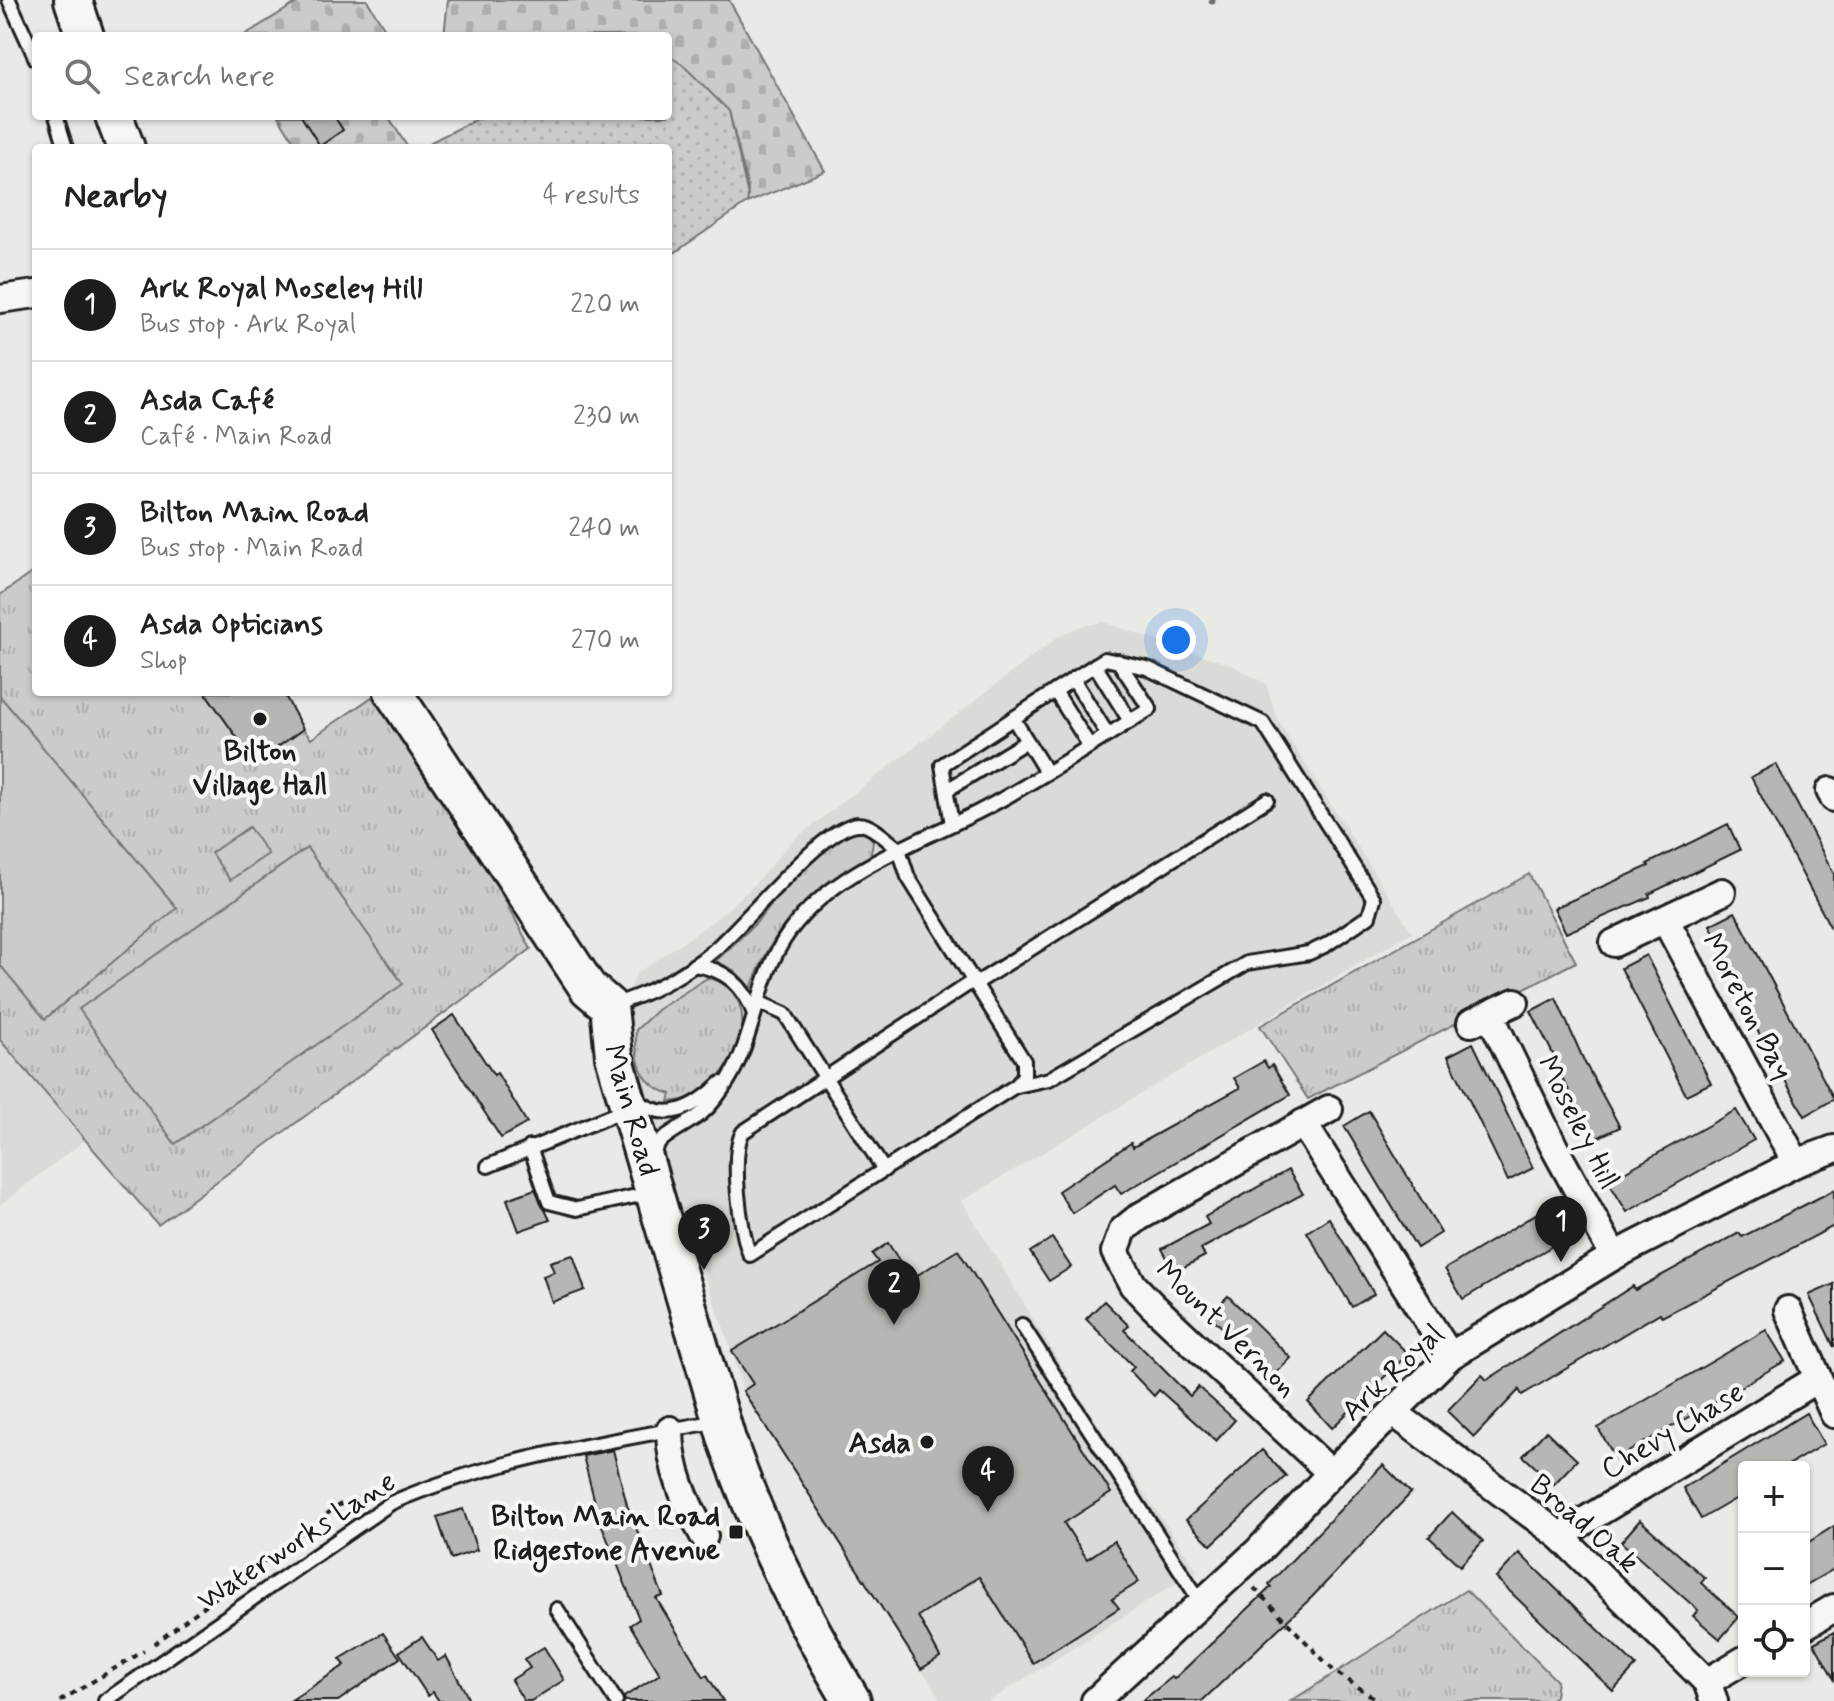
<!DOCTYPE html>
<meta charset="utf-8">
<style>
:root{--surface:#fff;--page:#f2f2f2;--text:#222;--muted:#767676;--line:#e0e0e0;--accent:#1c1c1c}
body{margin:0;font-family:Mynerve,sans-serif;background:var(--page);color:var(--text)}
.controls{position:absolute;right:24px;bottom:24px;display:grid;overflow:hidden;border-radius:8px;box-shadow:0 2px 6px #0004}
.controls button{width:72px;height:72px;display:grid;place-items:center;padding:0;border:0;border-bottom:2px solid var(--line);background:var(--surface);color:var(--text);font:40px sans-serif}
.you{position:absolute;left:1176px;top:640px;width:28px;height:28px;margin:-20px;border:6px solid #fff;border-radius:50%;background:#1a73e8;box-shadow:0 0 0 12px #1a73e833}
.badge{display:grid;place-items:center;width:52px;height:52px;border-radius:50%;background:var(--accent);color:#fff;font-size:26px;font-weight:700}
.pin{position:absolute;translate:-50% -66px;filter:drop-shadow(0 2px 4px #0008)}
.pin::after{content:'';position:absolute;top:42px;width:28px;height:24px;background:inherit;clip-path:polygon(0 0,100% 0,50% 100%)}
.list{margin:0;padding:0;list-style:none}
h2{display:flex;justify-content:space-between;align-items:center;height:104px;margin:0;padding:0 32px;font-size:34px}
h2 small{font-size:26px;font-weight:400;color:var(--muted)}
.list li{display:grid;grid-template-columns:52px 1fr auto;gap:24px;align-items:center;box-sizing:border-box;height:112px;padding:0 32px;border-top:2px solid var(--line)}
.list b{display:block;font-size:30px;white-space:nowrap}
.list p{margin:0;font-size:26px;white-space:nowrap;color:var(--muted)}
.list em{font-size:26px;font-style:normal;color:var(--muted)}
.icon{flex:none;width:44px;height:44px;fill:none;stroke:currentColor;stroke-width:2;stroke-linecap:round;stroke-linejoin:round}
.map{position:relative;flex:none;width:1834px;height:1701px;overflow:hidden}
.search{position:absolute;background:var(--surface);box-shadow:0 2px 6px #0004;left:32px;top:32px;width:640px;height:88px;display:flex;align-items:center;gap:20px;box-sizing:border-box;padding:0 28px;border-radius:8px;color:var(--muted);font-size:30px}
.panel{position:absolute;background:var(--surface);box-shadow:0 2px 6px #0004;left:32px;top:144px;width:640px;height:552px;border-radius:8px}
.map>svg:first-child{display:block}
</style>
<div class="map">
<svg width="1834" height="1701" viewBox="0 0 1834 1701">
<defs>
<pattern id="grass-tufts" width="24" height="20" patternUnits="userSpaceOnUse" patternTransform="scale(2)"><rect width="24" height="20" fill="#cbcbc7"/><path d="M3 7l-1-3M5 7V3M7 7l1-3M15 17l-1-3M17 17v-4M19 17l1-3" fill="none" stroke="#aeaeaa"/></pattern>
<pattern id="cemetery-stones" width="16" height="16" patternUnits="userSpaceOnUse" patternTransform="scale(2)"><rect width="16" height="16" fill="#cbcbc7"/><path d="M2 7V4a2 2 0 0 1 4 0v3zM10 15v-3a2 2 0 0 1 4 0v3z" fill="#aeaeaa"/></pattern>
<pattern id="garden-dots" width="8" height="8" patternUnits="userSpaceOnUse" patternTransform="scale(2)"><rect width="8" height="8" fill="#cbcbc7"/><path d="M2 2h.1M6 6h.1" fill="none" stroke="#aeaeaa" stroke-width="1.8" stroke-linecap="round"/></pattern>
</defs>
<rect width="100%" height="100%" fill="#e9e9e5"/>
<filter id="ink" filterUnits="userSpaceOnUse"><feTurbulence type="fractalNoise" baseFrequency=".0125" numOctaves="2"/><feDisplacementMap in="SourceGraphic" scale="16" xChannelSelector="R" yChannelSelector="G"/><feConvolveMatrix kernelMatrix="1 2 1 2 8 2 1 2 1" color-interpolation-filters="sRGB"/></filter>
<g filter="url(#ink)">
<!-- built -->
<g fill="#dadad6">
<path d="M1103 622 1232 665 1266 684 1278 721 1412 932 962 1201 1092 1416 1197 1570 989 1701H942L743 1391 732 1351 634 1079 625 1002 636 974 715 920 754 885 791 842 1058 637 1078 627Z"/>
<path d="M0 1040 85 1140 0 1205Z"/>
</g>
<!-- grass -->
<g fill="url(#grass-tufts)" stroke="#747472" stroke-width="2">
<path d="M36 570V692H205L255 763 303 729 311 739 372 697 490 872 531 949 158 1225 0 1040V595Z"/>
<path d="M835 827 865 830 873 841C872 847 872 854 868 859 854 877 811 894 790 918 772 939 761 963 751 988L735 971 716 961 756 923Z"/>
<path d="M1529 874 1576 962 1308 1099 1260 1026Z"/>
<path d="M707 978C718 979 726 984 733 993 763 1033 715 1101 669 1102L671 1094C640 1085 635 1060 636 1030L657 1010Z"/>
<path d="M1466 1590 1557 1681 1555 1696 1549 1701H1291Z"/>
</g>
<!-- cemetery -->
<g fill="url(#cemetery-stones)" stroke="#747472" stroke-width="2">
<path d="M301 0H367L389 36H243Z"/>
<path d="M448 0H729L825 171 747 203 748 188 729 111 668 55V36H444Z"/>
<path d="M278 116H388L408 148H298Z"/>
</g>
<!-- garden -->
<path fill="url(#garden-dots)" stroke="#747472" stroke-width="2" d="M668 55 683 65 729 111 748 196 747 203 668 257V148H434L431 142 483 116H668Z"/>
<!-- pitch -->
<g fill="#cbcbc7" stroke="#747472" stroke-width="2">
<path d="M0 696 177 908 45 1019 0 965Z"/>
<path d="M249 827 268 854 230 880 211 853Z"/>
<path d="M307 848 403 984 175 1144 79 1009Z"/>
</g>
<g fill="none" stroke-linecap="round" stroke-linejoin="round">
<!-- stream -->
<path stroke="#6d6d6c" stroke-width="7" d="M1212 0V1"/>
</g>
<!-- building -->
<g fill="#b6b6b3" stroke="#1c1c1c" stroke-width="2">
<path d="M301 116H334L343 130 320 146Z"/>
<path d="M205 692H283L303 729 255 763Z"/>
<path d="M1776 764 1834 874V934L1751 777Z"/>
<path d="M1728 824 1740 850 1649 894 1650 897 1566 933 1554 908 1649 866 1647 864Z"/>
<path d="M1735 912 1834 1099 1805 1116 1756 1028 1732 973 1735 972 1710 925Z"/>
<path d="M1646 955 1711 1083 1686 1095 1621 968Z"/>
<path d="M1556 998 1585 1063 1620 1127 1595 1139 1552 1059 1555 1058 1531 1011Z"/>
<path d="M454 1015 494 1075 497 1073 527 1123 501 1138 432 1030Z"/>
<path d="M1473 1043 1533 1168 1508 1181 1448 1056Z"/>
<path d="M1264 1061 1268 1068 1272 1065 1290 1095 1121 1194 1115 1185 1072 1213 1058 1191 1131 1143 1133 1147 1240 1088 1234 1078Z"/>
<path d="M1736 1110 1754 1140 1627 1212 1608 1181Z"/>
<path d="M1369 1111 1441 1233 1417 1248 1344 1126Z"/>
<path d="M1288 1170 1303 1194 1201 1249 1205 1256 1175 1272 1162 1249 1209 1224 1205 1217Z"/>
<path d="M535 1189 550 1220 519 1231 507 1199Z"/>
<path d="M1834 1190V1226L1662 1317 1660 1313 1522 1395 1519 1390 1474 1437 1447 1411 1482 1375 1487 1380 1633 1286 1635 1290 1739 1233 1742 1237Z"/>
<path d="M1536 1214 1554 1245 1463 1299 1445 1269Z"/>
<path d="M1329 1218 1374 1294 1352 1307 1307 1232Z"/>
<path d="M1052 1238 1071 1267 1049 1281 1030 1252Z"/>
<path d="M888 1243 911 1279 958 1250 1111 1493 1064 1523 1087 1559 1114 1541 1139 1582 1112 1599 1119 1608 1033 1663 979 1577 918 1616 940 1657 921 1669 743 1391 753 1384 732 1351 878 1262 872 1254Z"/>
<path d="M573 1255 585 1290 552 1302 543 1276 554 1272 550 1262Z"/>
<path d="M1834 1284V1347L1809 1295Z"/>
<path d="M1228 1296 1291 1358 1273 1376 1209 1315Z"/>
<path d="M1104 1301 1129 1326 1124 1330 1190 1396 1198 1387 1235 1420 1216 1441 1159 1390 1154 1396 1130 1371 1134 1367 1086 1319Z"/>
<path d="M1383 1329 1408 1354 1332 1428 1308 1402Z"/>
<path d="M1766 1330 1785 1361 1616 1459 1598 1428Z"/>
<path d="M1806 1413 1824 1444 1785 1467H1744V1494L1701 1519 1683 1488Z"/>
<path d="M1546 1431 1577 1460 1554 1484 1523 1456Z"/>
<path d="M613 1450 627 1505 663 1596 656 1598 704 1677 707 1675 723 1701H625L624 1697 660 1674 630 1625 639 1619 599 1518 583 1456Z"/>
<path d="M1262 1450 1286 1476 1211 1545 1186 1520Z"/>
<path d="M1383 1465 1411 1493 1312 1597 1202 1701H1142L1172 1677 1174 1679 1271 1587 1269 1584Z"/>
<path d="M463 1509 477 1550 451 1559 437 1517Z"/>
<path d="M1452 1512 1483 1541 1460 1566 1429 1537Z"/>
<path d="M1640 1520 1705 1578 1701 1583 1739 1617 1720 1639 1693 1616 1698 1610 1621 1542Z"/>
<path d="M1834 1526V1569L1804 1586V1545Z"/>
<path d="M1519 1553 1636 1666 1613 1691 1496 1578Z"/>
<path d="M1834 1632V1679L1814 1643Z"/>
<path d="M383 1633 400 1658 338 1701H290L345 1665 340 1659Z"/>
<path d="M422 1637 438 1661 446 1656 470 1701H439L433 1692 428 1696 399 1652Z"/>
<path d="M544 1647 564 1680 531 1701H524L511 1680 530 1668 524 1659Z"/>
</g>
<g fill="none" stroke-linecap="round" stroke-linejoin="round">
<defs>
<g id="lane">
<path d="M9 0 36 59"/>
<path d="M56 116 66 148"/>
<path d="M1095 665 1130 721"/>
<path d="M1073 679 1108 735"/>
<path d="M1055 691 1089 745"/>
<path d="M1013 718 1046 772"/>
<path d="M947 790 1027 741"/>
<path d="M952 824 942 765 1095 665 1105 659 1147 668 1263 723 1374 899 1369 916 1326 945 1309 953 1247 963 1049 1079 1017 1086"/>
<path d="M694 965C725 969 744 985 754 1014"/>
<path d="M975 984 1267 800"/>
<path d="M758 1002 785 1014 884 1170"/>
<path d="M612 1005C647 995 686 974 713 951 743 926 826 823 859 824 872 824 889 842 899 849L908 877 1024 1061V1075L1017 1085 750 1255C740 1233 730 1152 743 1132L973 981"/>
<path d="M637 1100C667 1125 697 1106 721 1083"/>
<path d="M530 1147 549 1202 577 1209 650 1193"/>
<path d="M651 1156C660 1134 683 1128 701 1114 712 1105 720 1093 728 1081 757 1033 756 977 790 931 834 871 914 844 978 812 1037 782 1093 743 1150 709L1118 661"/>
<path d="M488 1166 627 1109"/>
<path d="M1022 1325 1202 1604"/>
<path d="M557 1609 616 1701"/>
<path d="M105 1701 391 1503C494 1458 608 1442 718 1421"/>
</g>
<g id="street">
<path d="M0 299 36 294"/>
<path d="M1830 791 1834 798"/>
<path d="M1666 921 1796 1163"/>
<path d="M1614 943 1722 892"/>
<path d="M1490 1015 1554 1147 1614 1256"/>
<path d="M1471 1023 1515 1002"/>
<path d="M1329 1109 1139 1217 1123 1230 1115 1252 1133 1285 1152 1305 1331 1473"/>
<path d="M1303 1123 1450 1356"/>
<path d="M1788 1310 1834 1414"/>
<path d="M1394 1413 1560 1536 1707 1682 1714 1701"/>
<path d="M670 1430C670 1469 686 1503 704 1536"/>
<path d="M1560 1536 1817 1379"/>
<path d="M1804 1626 1834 1608"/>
<path d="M1707 1682 1744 1660"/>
<path d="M1095 1701 1259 1550 1331 1473 1450 1356 1614 1256 1796 1163 1834 1149"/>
</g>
<g id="secondary">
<path d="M73 0 85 36"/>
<path d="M114 116 126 148"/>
<path d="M393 692 588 988 609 1006 614 1056 727 1440C759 1531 802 1618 852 1701"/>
</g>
</defs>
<!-- lane casing -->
<use href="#lane" stroke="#1c1c1c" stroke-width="18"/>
<!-- street casing -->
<use href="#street" stroke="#1c1c1c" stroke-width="32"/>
<!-- secondary casing -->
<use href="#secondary" stroke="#1c1c1c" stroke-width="42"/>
<!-- path -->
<g stroke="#1c1c1c" stroke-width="4" stroke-dasharray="6 6" stroke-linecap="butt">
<path d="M1254 1588 1334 1671 1379 1701"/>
<path d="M154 1644 339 1505 380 1489"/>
<path d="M60 1701 144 1651"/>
</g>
<!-- lane -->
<use href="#lane" stroke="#f6f6f2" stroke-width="12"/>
<!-- street -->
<use href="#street" stroke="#f6f6f2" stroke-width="26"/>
<!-- secondary -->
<use href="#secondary" stroke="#f6f6f2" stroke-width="36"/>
</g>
</g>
<!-- markers -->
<g fill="#1c1c1c" stroke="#f6f6f2" stroke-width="3">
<circle cx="260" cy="719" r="8"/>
<circle cx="927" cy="1442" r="8"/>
<rect x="728" y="1524" width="16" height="16" rx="4"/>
</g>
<g text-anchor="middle" stroke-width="8" stroke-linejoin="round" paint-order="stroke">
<!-- poi labels -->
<g font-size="30" font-weight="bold" fill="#1c1c1c" stroke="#f6f6f2" text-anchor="end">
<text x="260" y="760" text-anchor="middle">Bilton<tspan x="260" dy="34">Village Hall</tspan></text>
<text x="911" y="1452">Asda</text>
<text x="720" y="1525">Bilton Main Road<tspan x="720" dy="34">Ridgestone Avenue</tspan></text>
</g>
<!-- street labels -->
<g font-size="30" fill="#1c1c1c" stroke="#f6f6f2">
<text transform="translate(1748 1006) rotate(62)" y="10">Moreton Bay</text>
<text transform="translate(632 1110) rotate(74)" y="10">Main Road</text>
<text transform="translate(1579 1122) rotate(63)" y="10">Moseley Hill</text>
<text transform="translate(1227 1328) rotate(44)" y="10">Mount Vernon</text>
<text transform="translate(1392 1372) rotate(-43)" y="10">Ark Royal</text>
<text transform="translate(1672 1430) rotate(-31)" y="10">Chevy Chase</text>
<text transform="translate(1585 1523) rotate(41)" y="10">Broad Oak</text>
<text transform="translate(296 1540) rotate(-33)" y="10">Waterworks Lane</text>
</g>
</g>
</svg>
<div class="controls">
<button>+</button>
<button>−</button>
<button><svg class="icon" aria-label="locate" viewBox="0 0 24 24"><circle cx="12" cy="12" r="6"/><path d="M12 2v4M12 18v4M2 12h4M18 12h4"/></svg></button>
</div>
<div class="you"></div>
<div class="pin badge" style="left:1561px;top:1262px">1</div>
<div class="pin badge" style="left:894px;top:1325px">2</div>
<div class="pin badge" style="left:704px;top:1270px">3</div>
<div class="pin badge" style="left:988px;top:1512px">4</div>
<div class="search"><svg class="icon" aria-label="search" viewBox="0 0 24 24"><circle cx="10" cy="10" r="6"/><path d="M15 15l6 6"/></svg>Search here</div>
<section class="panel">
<h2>Nearby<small>4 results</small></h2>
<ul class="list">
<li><span class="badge">1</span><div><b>Ark Royal Moseley Hill</b><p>Bus stop · Ark Royal</p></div><em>220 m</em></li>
<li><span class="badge">2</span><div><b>Asda Café</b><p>Café · Main Road</p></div><em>230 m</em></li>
<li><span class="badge">3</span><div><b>Bilton Main Road</b><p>Bus stop · Main Road</p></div><em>240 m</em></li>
<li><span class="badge">4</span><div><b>Asda Opticians</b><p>Shop</p></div><em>270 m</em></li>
</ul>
</section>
</div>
